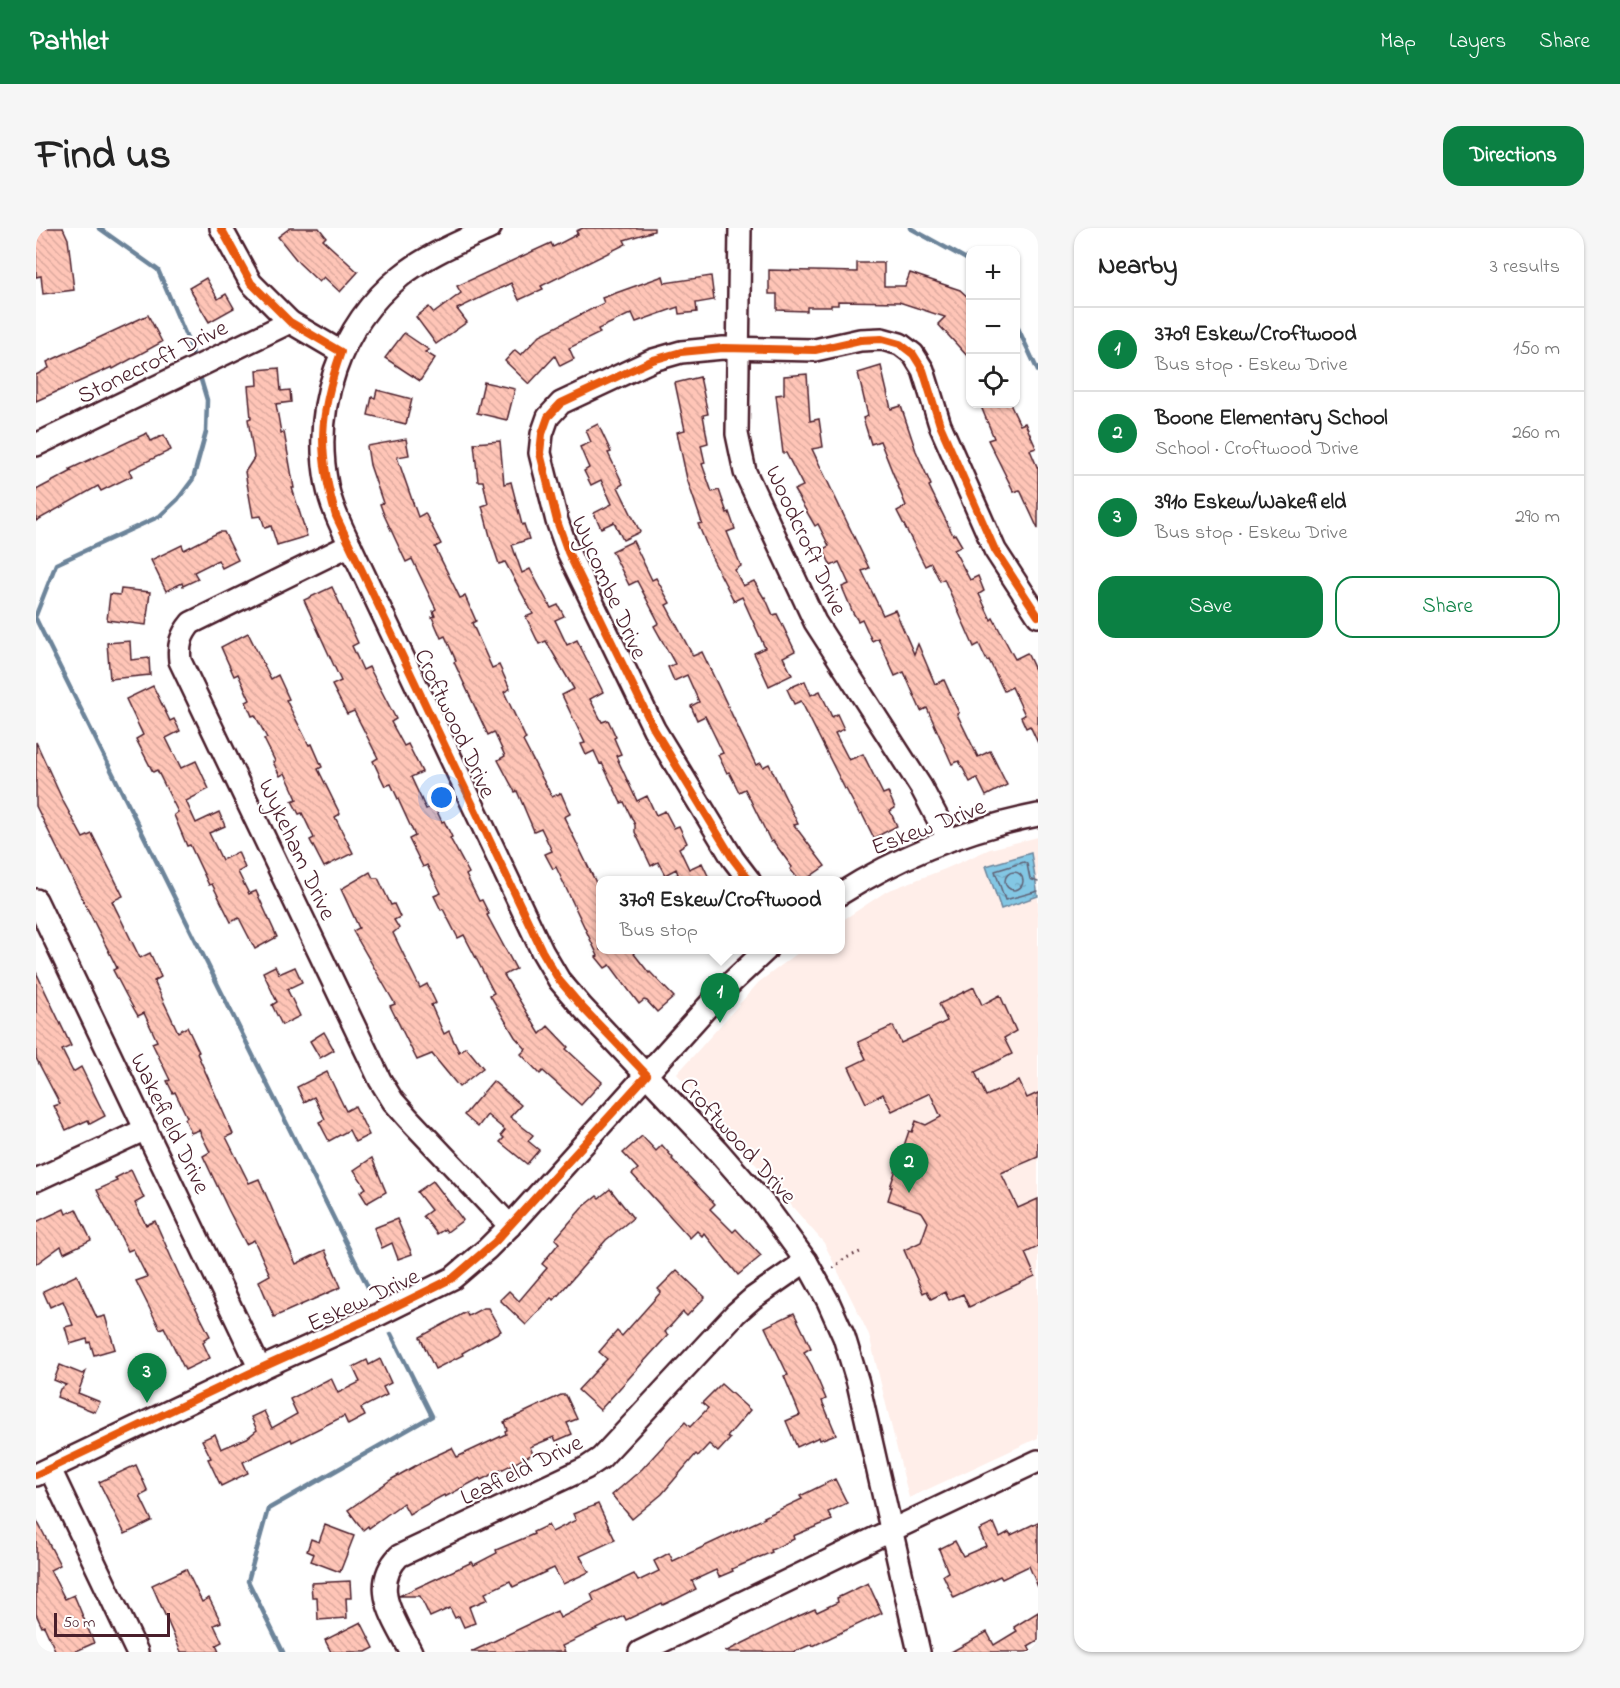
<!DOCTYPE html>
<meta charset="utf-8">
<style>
:root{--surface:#fff;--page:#f6f6f6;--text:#222;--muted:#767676;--line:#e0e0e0;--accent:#0b8043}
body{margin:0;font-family:"Indie Flower",sans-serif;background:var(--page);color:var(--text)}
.controls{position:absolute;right:18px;top:18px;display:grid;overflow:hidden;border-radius:12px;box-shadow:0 2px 4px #0004}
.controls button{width:54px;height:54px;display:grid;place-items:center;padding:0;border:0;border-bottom:2px solid var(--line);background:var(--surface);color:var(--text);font:30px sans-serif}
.scale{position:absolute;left:18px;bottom:15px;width:116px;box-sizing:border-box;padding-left:6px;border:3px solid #4a1f2b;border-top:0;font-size:16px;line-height:21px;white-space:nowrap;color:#4a1f2b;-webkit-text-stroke:4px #fff;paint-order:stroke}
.you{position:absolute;left:406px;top:570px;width:21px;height:21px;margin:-15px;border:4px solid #fff;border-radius:50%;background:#1a73e8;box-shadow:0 0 0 9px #1a73e833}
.badge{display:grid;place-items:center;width:39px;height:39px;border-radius:50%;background:var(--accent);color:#fff;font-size:20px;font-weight:700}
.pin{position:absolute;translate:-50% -50px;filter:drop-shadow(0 2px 3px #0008)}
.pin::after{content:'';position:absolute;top:32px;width:21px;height:18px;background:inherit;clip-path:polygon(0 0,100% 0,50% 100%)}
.popup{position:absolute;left:560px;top:648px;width:249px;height:78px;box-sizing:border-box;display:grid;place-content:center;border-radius:12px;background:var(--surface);filter:drop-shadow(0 2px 4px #0005);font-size:20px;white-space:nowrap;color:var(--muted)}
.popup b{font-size:22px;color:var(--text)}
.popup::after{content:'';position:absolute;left:50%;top:100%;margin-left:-12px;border:12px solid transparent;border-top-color:var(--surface)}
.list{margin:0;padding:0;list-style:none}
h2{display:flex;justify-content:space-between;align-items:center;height:78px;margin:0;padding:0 24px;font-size:26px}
h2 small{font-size:20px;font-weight:400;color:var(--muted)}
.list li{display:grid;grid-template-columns:39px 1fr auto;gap:18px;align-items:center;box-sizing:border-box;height:84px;padding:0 24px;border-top:2px solid var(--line)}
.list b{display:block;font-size:22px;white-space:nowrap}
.list p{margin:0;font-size:20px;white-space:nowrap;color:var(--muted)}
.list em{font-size:20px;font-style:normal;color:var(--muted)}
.actions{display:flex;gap:12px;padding:18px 24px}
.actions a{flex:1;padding:14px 0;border:2px solid var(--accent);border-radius:18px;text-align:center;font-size:21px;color:var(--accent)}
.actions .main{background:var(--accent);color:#fff}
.icon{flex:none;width:33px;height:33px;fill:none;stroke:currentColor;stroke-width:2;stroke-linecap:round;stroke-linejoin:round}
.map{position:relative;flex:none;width:1002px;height:1424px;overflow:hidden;border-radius:18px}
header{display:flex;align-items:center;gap:36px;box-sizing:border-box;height:84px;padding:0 30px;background:var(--accent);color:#fff}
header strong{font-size:28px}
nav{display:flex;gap:33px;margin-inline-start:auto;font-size:21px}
.intro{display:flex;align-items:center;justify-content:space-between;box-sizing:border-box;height:144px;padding:0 36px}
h1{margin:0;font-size:42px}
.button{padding:15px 27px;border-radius:18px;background:var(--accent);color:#fff;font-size:21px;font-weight:700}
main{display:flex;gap:36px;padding:0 36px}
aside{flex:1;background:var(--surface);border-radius:18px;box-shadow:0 2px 4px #0004}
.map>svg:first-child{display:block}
</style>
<header>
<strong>Pathlet</strong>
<nav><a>Map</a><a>Layers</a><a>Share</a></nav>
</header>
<div class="intro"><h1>Find us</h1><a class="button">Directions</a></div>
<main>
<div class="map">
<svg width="1002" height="1424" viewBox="0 0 1002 1424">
<defs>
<pattern id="water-ripples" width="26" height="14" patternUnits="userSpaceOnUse" patternTransform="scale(1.5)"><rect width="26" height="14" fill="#83c7e4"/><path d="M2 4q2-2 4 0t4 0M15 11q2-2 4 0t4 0" fill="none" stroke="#73aac4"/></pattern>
<pattern id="building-back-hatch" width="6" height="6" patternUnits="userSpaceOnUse" patternTransform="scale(1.5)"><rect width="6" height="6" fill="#ffc5b7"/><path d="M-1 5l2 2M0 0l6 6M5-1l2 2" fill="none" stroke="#dca99e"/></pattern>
</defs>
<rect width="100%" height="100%" fill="#fff"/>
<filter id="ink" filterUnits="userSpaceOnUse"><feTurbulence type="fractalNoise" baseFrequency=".0167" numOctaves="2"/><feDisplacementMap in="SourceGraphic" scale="12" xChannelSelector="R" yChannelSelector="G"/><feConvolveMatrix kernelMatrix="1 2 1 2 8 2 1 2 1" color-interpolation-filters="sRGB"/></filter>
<g filter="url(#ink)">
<!-- built -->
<path fill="#ffeee9" d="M1002 609V1210L873 1270 833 1107 788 1015 641 846 723 754 766 722H804V694L851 663 909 641 954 621Z"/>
<!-- water -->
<path fill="url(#water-ripples)" stroke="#6c849a" stroke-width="1.5" d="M995 625 1002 668 965 681 950 638Z"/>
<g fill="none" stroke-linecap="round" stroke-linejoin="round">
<!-- shore -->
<g stroke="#616275" stroke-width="1.5">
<circle cx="978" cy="653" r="9"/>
<path d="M1002 654 994 651 991 636 988 634 959 643 969 672 1002 663"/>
</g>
<!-- stream -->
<g stroke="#6c849a" stroke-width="4.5">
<path d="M63 0 122 42 154 117 160 135"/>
<path d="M874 0 934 33"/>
<path d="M980 96 1002 143"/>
<path d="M0 387 20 336 124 288 142 271 157 251 170 204 171 172 163 145"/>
<path d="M0 391 332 1059"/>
<path d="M247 1424 212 1353 232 1281 396 1188 355 1106"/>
</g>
</g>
<!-- building -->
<g fill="url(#building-back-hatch)" stroke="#4a1f2b" stroke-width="1.5">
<path d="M0 0H27L32 11 38 62 7 66 5 48 0 49Z"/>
<path d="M254 0H283L290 9 287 12 322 44 304 64 288 49 283 54 263 35 242 9Z"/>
<path d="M547 0H618V3L588 12 590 16 505 58 507 61 483 72 475 55 421 81 431 94 400 116 380 89 393 79 398 85 425 65 421 58 515 15 517 19 542 6 540 3Z"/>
<path d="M821 35H848V58H869L874 45 924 62 934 71V131L902 96 909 89 863 74 802 73V77H795V79H771V83L741 82V66H733V42L821 44Z"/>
<path d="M627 48 629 55 675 48 678 72 660 75 661 84 643 86 642 79 600 94 596 85 562 101 564 105 533 120 538 131 524 138 519 128 493 156 469 133 479 122 485 127 504 107 568 75 566 70Z"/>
<path d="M170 50 182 71 190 66 198 80 173 94 153 60Z"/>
<path d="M112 87 126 114 77 141 76 139 0 173V147L13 140 11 134Z"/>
<path d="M368 105 393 122 389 124 399 130 384 153 349 130Z"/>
<path d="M845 138 855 181 865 178 880 223 895 257 893 258 917 307 919 306 926 318 918 322 934 352 942 348 948 363 943 366 955 392 957 390 979 431 991 425 1002 448V515L994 498 990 500 985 489 989 487 976 459 968 463 953 432 951 433 943 416 938 419 908 351 904 353 895 335 889 338 861 283 870 278 844 213 835 216 827 190 832 188 822 145Z"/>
<path d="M243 140 245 163 254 162 255 174 240 176 245 205 248 204 258 260H256L271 308 241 317 235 298 229 300 225 288 217 289 209 244 218 230 212 191 215 190 212 158 222 157 221 142Z"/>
<path d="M771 146 774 193 783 191 787 219 776 221 833 340 826 343 847 387 859 382 878 426 882 416 899 456 908 452 923 485 921 486 942 529 954 523 971 557 950 568 941 550 934 554 923 533 916 536 891 480 885 483 868 444 859 448 842 410 836 413 826 391 822 393 817 385 806 359 813 356 803 334 795 338 789 325V320L793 318 782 296 779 298 758 262 767 258 750 225H747L740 167 748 166V148Z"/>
<path d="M664 149 672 186 667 187 672 215 665 217 669 235 666 236 676 264 683 262 691 285 693 284 699 301 691 304 705 338 699 342 707 358 718 353 728 370 729 369 737 387 741 386 759 423 747 429 756 447 733 458 718 425 729 420 706 369 698 373 676 330 662 296 666 295 651 251 641 204 649 202 639 155Z"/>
<path d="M448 154 479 161 471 192 441 185Z"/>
<path d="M341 162 376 171 370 196 332 187 336 169 339 170Z"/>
<path d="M944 176H974L984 197 989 195 1000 220 994 222 1002 241V301L984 262 978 264 952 212 958 210Z"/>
<path d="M562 196 575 224 572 225 587 256 582 259 604 304 587 312 578 294 565 300 558 285 576 276 565 252 555 257 548 243 553 240 544 219 555 214 550 202Z"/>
<path d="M111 205 115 213 128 207 135 222 93 242 96 248 65 263 62 258 0 293V262L36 243 34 241Z"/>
<path d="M370 211 373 227 361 229 382 289 389 285 405 316 399 319 424 370 429 368 440 393 436 395 456 440 463 437 474 461 468 464 490 511 487 513 516 569 525 565 534 586 528 589 564 663V722H595L613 745 614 744 638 769 621 784 611 773 608 772 603 776 574 737 569 740 560 729 562 728 520 639 517 641 509 626 516 623 505 600 498 603 481 563 479 564 462 532 469 528 458 504 452 507 418 434 420 433 409 408 405 410 396 389 399 388 397 383 400 381 376 331 370 334 348 287 344 276 347 275 334 237 331 218Z"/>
<path d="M464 213 468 256 475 254 486 297 488 296 493 311 476 317 486 345 494 341 515 380 522 377 528 388 519 392 531 417 541 412 567 464 554 471 566 494 572 492 580 509 578 510 585 526 580 528 601 573 611 568 620 587 629 583 638 600 643 598 651 615 643 620 653 641 666 635 674 652H630L642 646 640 641 629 647 622 634 615 638 599 604V597L588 574 585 575 566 535 564 536 558 523 550 527 545 516 549 515 526 467 538 461 510 413 503 416 490 389 497 386 469 334 463 336 455 312 446 278 452 276 447 253H442L438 215Z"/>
<path d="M183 304H188L202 332 186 340 182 332 158 344 162 351 147 358 146 355 130 363 115 332 146 317 148 322Z"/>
<path d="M597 313 616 352 620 350 634 375 630 377 657 428 666 424 720 537 725 535 727 539 733 536 762 596 758 597 789 638 769 652H763L754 641 756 639 737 613 735 614 709 561 703 564 693 544 691 545 682 527 687 525 669 488 661 492 655 478 663 474 651 447 638 453 632 439 639 436 618 398 623 395 601 353 593 357 576 323Z"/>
<path d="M296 359 322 415 316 418 327 442 333 439 360 491 355 494 368 518 372 516 386 544 375 549 390 581 398 577 406 594 408 593 416 609 414 610 433 645 430 647 443 673 446 672 453 686 451 687 480 741 468 747 504 806 512 798 532 819 530 821 566 854 545 877 507 843 504 846 485 826 490 821 479 809 454 767 458 765 428 707 422 710 407 681 405 682 398 668 405 665 391 637 387 639 373 611 379 608 355 556 349 558 337 533 342 530 318 483 311 486 296 457 305 453 268 372Z"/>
<path d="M85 361 114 364 110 397 71 392 74 366 84 367Z"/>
<path d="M212 405 235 451 242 447 253 471 250 472 273 517 276 516 286 539 282 541 304 586 299 589 317 625 288 639 274 612 278 610 266 585 263 586 256 573 261 571 249 545 244 548 237 534 239 533 228 511 231 510 219 487 216 488 210 474 214 472 202 446 198 448 185 419Z"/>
<path d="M94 413 95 432 113 430 114 447 74 451 71 415Z"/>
<path d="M769 453 775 467 784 463 796 489 801 486 808 501 799 505 813 532 827 526 847 566 852 564 859 580 854 583 861 598 838 610 826 586 824 587 810 561H809L765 473 758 476 751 461Z"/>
<path d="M117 458 134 493 138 491 144 503 130 510 145 540 160 533 173 561 150 573 160 595 183 584 189 598 173 605 186 632 202 624 209 640 202 644 213 666 220 663 241 709 219 721 203 690 195 694 176 656 173 657 154 617 151 618 138 587 142 584 121 542 117 544 100 511 107 507 90 471Z"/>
<path d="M0 514 27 573 47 610 56 606 87 668 76 673 104 730 114 725 125 749 118 753 142 804 151 799 163 824 161 825 197 906 190 909 213 955 223 951 260 1036 289 1022 305 1059 238 1089 223 1053 234 1047 218 1012 210 1016 193 983 167 928 174 924 163 902 155 905 149 891 151 889 139 864 137 865 131 853 134 852 116 815 121 813 108 785 102 788 90 767 77 742 81 740 0 578Z"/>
<path d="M334 644 337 650H342L355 677 358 676 364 689 358 692 363 700 357 705 384 760 391 756 400 775 395 777 408 806 413 803 423 824 430 819 447 840 423 859 396 826 381 832 354 778 359 776 317 703 323 700 305 661Z"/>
<path d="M239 738 243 746 259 739 266 754 251 761 264 788 246 797 236 777 241 774 227 744Z"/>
<path d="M0 744 35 818 26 822 37 844 45 839 69 888 54 896 52 892 30 902 18 878 24 876 0 830Z"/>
<path d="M938 759 946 777 964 767 980 803 968 810 976 826 939 844 950 868 983 853 991 870 1002 865V929L965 945 982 980 1002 971V1019L989 1025 999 1048 933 1079 927 1066 913 1072 909 1064 895 1071 891 1063 887 1065 868 1022 885 1014 892 994 886 984 852 972 856 959H854L873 903 876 904 880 893 890 897 905 889 894 865 856 883 847 866 830 875 813 839 830 831 822 814 857 798 865 815 895 801 911 793 903 776Z"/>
<path d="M288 804 298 822 284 830 274 813Z"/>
<path d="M291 844 310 883 319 878 333 907 319 914 313 902 293 913 283 894 289 891 278 869 268 874 261 859Z"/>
<path d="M457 853 485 877 474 889 497 907 492 913 503 922 491 936 464 914 468 910 465 907 469 902 451 887 442 899 428 887Z"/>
<path d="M606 908 620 923 626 917 637 930 636 931 679 976 674 981 697 1004 700 1001 725 1028 702 1047 668 1005 666 1008 661 1003 654 1010 596 946 602 941 587 925Z"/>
<path d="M336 930 350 964 331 975 324 964 330 960 318 942Z"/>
<path d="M95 942 108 970 99 975 110 997 119 993 144 1049 174 1108 168 1111 169 1113 167 1115 174 1130 149 1142 128 1099 124 1101 100 1053 111 1049 97 1021 92 1023 61 962 81 953 79 950Z"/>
<path d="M397 953 427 992 411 1004 409 1001 401 1006 387 988 395 982 381 964Z"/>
<path d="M574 961 597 990 570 1012 518 1072 515 1070 490 1097 464 1072 473 1063 483 1073 511 1040 506 1036 523 1015 519 1011 546 980 561 968 563 970Z"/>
<path d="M28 981 30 986 40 981 55 1012 28 1025 25 1018 0 1036V994Z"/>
<path d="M361 991 376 1026 362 1031 356 1015 346 1020 338 1000Z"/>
<path d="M641 1042 669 1069 651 1088 647 1084 629 1104 632 1107 564 1182 542 1162 571 1131 563 1124 581 1103 586 1108 625 1064 622 1061Z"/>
<path d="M41 1047 61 1090 69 1088 79 1121 58 1127 54 1114 52 1115 51 1111 34 1116 29 1099 37 1097 27 1073 14 1079 7 1063Z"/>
<path d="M447 1080H452L465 1103 426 1125 427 1127 399 1141 384 1109 430 1084 432 1088Z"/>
<path d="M758 1085 775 1120 768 1124 776 1138 790 1171 786 1173 800 1206 784 1212 783 1209 761 1219 750 1193 764 1187 748 1148 752 1147 729 1099Z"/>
<path d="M344 1131 355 1155 347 1159 351 1167 325 1180 329 1188 312 1197 308 1188 256 1214 255 1211 207 1234 212 1245 185 1258 172 1231 175 1230 166 1212 179 1206 185 1221 211 1210 221 1202 215 1189 228 1183 236 1200 261 1186 254 1171 295 1150 302 1165 324 1154 317 1139 331 1132 333 1137Z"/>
<path d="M24 1137 46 1146 50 1143 42 1165 64 1174 59 1184 21 1169 24 1161 30 1157 18 1152Z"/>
<path d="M685 1156 714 1182 691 1209 694 1211 682 1224 673 1216 662 1228 660 1226 626 1266 596 1291 576 1267 606 1241 649 1194 654 1199 672 1180 666 1175Z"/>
<path d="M525 1167H530L541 1191 531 1195 536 1206 520 1213 518 1209 494 1219 497 1226 445 1252 444 1250 409 1269 408 1267 373 1286 367 1275 333 1300 332 1298 327 1302 312 1282 356 1251 388 1233 416 1220 421 1229 470 1206 469 1203 471 1202 468 1194Z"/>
<path d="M100 1237 112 1264 104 1268 116 1293 89 1306 63 1254Z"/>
<path d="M799 1251 811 1275 792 1284 796 1292 757 1308 758 1311 735 1322 736 1324 696 1341 697 1343 683 1349 680 1342 656 1353 660 1361 642 1370 627 1377 626 1375 590 1392 588 1388 526 1418 529 1424H435L521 1383 524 1390 558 1373 555 1366 598 1346 602 1353 623 1343 618 1333 633 1325 637 1333 729 1290 728 1289 766 1271 764 1268Z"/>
<path d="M562 1276 579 1312 544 1328 553 1344 527 1356 518 1340 477 1359 474 1353 449 1365 452 1371 433 1379 439 1395 428 1399 423 1388 419 1390 414 1380 394 1389 384 1368H363L436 1334 438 1337 461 1325 460 1322 498 1306 497 1304 512 1297 516 1304 540 1292 537 1286Z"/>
<path d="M0 1291 24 1337 14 1342 29 1371 38 1367 58 1415 38 1424H20L8 1398 6 1399 0 1386Z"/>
<path d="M1002 1294V1359L993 1338 966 1351 964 1348 918 1370 907 1347 912 1344 903 1321 919 1313 927 1328 950 1318 943 1302 958 1295 964 1309 973 1304 975 1307Z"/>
<path d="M289 1297 318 1308 304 1344 275 1333 278 1326 271 1323 275 1311 283 1314Z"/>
<path d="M150 1341 166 1374 173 1370 185 1394 178 1397 186 1414 180 1417 183 1424H145L116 1357Z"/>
<path d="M314 1353 315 1370H310L311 1390 282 1392 281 1369H276L275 1355Z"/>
<path d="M832 1355 846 1385 777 1418 776 1416 758 1424H689L756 1391 779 1381 781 1384 802 1374 801 1370Z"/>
<path d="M1002 1384V1412L992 1418 995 1424H915L951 1404 958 1417 981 1403 978 1399Z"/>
<path d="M325 1394 338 1420 330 1424H295L289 1412Z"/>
</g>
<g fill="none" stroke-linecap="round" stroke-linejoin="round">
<defs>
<g id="minor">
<path d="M185 0 215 55 254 94 305 124"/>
<path d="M454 0C424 14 391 27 365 48 303 98 276 180 291 257 295 278 305 298 314 317L506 723 523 752 546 779 681 922 729 977 770 1033 792 1073 808 1109 822 1155 883 1424"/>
<path d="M704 0 701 206 709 244 779 394 885 559 913 612"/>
<path d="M0 217 254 94"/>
<path d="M314 317 155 395C145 407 142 417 144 433L344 852 357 873 373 891 474 998"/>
<path d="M713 652 697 631 618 501 532 324 521 293 504 225 506 206 512 189 525 175 617 132 645 124 687 120 779 122 824 112 846 111 864 116 877 126 887 142 904 197 959 322 1002 388"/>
<path d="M804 666C864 628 932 601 1002 587"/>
<path d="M0 672 224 1141"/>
<path d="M0 952 110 901"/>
<path d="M14 1241 101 1424"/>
<path d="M0 1247 212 1146 342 1087 417 1050 451 1021 474 998 682 767 730 722"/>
<path d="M375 1424C359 1392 333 1359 363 1328L550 1240 565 1230 700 1085 717 1070 770 1033"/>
<path d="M604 1424 856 1302 1002 1233"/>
</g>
</defs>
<!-- minor casing -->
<use href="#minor" stroke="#4a1f2b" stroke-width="26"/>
<!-- path -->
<path stroke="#4a1f2b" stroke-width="3" stroke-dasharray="1.5 4.5" stroke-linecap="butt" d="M797 1040 808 1031 824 1024"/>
<!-- minor -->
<use href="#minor" stroke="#fff" stroke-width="21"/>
<defs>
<g id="cycleway">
<path d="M713 652 697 631 618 501 532 324 521 293 504 225 506 206 512 189 525 175 617 132 645 124 687 120 779 122 824 112 846 111 864 116 877 126 887 142 904 197 959 322 1002 388"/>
<path d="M0 1247 212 1146 342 1087 417 1050 459 1014 611 847 546 779 523 752 506 723 300 288C281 224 283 187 305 124L254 94 215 55 185 0"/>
</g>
</defs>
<!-- cycleway casing -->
<use href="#cycleway" stroke="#fff" stroke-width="11"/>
<!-- cycleway -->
<use href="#cycleway" stroke="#e8590c" stroke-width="8"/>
</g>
</g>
<g text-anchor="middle" stroke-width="4.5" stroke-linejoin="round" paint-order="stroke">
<!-- street labels -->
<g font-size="24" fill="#4a1f2b" stroke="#fff">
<text transform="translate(116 133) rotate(-26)" y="8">Stonecroft Drive</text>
<text transform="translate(771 312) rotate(65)" y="8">Woodcroft Drive</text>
<text transform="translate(574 359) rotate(66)" y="8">Wycombe Drive</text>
<text transform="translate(420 495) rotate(65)" y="8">Croftwood Drive</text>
<text transform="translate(892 598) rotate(-21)" y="8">Eskew Drive</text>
<text transform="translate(262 621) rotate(65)" y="8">Wykeham Drive</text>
<text transform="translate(135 895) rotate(64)" y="8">Wakefield Drive</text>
<text transform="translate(703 912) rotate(48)" y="8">Croftwood Drive</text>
<text transform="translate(327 1071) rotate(-25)" y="8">Eskew Drive</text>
<text transform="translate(485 1241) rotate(-26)" y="8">Leafield Drive</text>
</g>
</g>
</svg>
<div class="controls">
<button>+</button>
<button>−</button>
<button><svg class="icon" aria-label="locate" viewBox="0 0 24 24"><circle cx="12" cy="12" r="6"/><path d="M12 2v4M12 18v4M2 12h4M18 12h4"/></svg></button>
</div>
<div class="scale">50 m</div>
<div class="you"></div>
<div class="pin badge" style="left:684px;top:795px">1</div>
<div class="popup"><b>3709 Eskew/Croftwood</b>Bus stop</div>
<div class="pin badge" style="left:873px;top:965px">2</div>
<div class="pin badge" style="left:111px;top:1175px">3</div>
</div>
<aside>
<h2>Nearby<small>3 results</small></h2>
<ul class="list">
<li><span class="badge">1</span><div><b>3709 Eskew/Croftwood</b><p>Bus stop · Eskew Drive</p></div><em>150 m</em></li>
<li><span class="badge">2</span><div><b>Boone Elementary School</b><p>School · Croftwood Drive</p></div><em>260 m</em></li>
<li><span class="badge">3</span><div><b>3910 Eskew/Wakefield</b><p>Bus stop · Eskew Drive</p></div><em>290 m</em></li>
</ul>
<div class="actions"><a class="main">Save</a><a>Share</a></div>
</aside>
</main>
